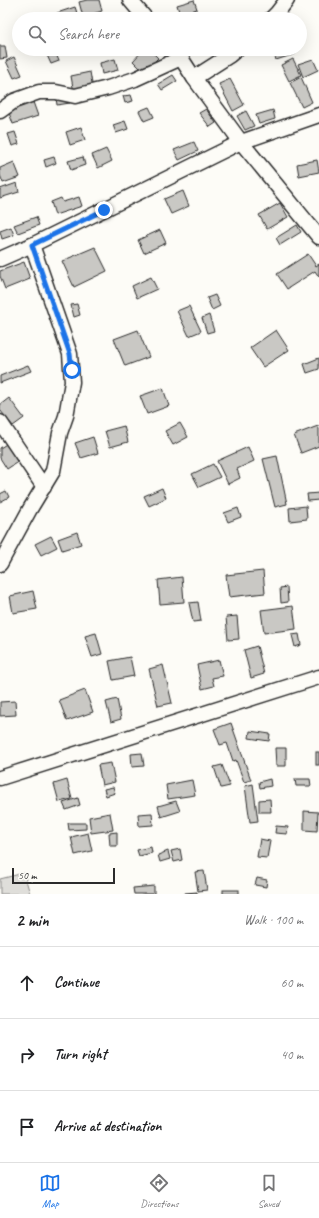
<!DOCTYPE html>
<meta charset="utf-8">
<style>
:root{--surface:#fff;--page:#f2f2f2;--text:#202124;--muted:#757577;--line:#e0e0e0;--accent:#1a73e8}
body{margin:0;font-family:Caveat,sans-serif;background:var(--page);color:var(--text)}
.scale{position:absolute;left:12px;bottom:10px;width:103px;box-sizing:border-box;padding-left:4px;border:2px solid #2b2b2b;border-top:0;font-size:11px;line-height:14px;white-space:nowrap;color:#2b2b2b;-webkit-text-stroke:3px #fdfcf7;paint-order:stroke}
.stop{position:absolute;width:12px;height:12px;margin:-9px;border:3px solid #1a73e8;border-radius:50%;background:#fff}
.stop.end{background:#1a73e8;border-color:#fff;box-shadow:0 1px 4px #0008}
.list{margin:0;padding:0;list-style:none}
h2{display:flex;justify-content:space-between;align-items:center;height:52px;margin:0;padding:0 16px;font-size:17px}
h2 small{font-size:13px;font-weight:400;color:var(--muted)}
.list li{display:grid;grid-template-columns:26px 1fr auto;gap:12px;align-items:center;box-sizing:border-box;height:72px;padding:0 16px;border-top:1px solid var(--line)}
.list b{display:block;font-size:15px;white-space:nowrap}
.list em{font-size:13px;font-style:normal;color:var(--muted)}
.icon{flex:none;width:22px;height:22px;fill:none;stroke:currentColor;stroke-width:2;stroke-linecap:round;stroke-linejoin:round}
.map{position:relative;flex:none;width:319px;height:894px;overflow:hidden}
.search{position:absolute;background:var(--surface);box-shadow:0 4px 16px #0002;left:12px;right:12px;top:12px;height:44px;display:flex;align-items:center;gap:10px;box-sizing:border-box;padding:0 14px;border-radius:22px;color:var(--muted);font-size:15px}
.sheet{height:268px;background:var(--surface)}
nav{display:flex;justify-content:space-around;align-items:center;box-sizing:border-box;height:56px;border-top:1px solid var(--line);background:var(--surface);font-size:11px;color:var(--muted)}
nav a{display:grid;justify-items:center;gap:2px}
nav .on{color:var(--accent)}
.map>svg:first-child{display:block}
</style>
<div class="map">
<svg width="319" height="894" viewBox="0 0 319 894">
<rect width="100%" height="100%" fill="#fdfcf7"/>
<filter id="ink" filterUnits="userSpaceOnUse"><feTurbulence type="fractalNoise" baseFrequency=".025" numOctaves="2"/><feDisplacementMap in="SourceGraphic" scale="8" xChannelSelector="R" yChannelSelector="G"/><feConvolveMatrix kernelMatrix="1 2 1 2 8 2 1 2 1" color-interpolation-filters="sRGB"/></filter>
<g filter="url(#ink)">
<!-- green -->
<path fill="#dfdeda" stroke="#858482" d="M24 873 30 894H0V879Z"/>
<!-- building -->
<g fill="#c9c8c4" stroke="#2b2b2b">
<path d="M87 0H99L102 11 83 17 79 2Z"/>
<path d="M194 0 197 9 180 15 177 5Z"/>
<path d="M75 7 79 19H59L57 13Z"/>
<path d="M0 46H5L7 58 0 59Z"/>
<path d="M54 49 59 61 51 64 46 53Z"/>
<path d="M144 49H149L158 58 144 72 133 61Z"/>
<path d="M272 49H294L295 54 276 60Z"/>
<path d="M14 57 22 75 14 78 6 61Z"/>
<path d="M115 59 118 70 102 74 100 63Z"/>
<path d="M293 59 301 75 289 81 281 65Z"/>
<path d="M313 59 318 70 303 77 298 64Z"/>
<path d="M90 72 93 89 74 93 71 76Z"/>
<path d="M173 75 177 81 162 90 158 84Z"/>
<path d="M301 77 312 102 302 107 290 83Z"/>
<path d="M230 79 244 105 233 111 219 84Z"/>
<path d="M131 95 133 101 125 103 123 96Z"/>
<path d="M69 97 70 103 57 105 56 98Z"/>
<path d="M33 102 38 116 13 124 8 110Z"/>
<path d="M149 107 154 117 144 121 139 111Z"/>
<path d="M206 109 216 123 210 127 199 113Z"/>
<path d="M273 110 275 119 259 124 256 115Z"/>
<path d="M246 111 254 126 245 130 237 116Z"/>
<path d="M125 121 128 129 116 133 113 125Z"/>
<path d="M81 127 85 140 70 145 66 132Z"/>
<path d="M15 132 19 144 12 146 8 134Z"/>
<path d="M194 142 198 151 179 160 174 150Z"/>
<path d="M106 149 112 161 98 168 92 155Z"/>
<path d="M54 157 56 163 46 167 44 160Z"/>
<path d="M83 157 85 165 71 170 68 161Z"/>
<path d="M317 160 319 172 299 176 297 164Z"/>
<path d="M14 162 20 177 3 183 0 175V168Z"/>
<path d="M17 183 19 192 0 198V189Z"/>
<path d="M183 191 189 206 171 214 164 199Z"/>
<path d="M79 197 82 206 55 215 51 202 61 198 63 202Z"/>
<path d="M280 203 288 217 267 229 259 215Z"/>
<path d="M36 217 39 225 18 233 14 225Z"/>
<path d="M297 225 301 232 280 245 276 238Z"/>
<path d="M11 227 14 235 2 239 0 231Z"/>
<path d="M160 230 166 243 144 253 138 240Z"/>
<path d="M95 247 107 271 74 287 62 261Z"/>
<path d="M308 254 316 266 319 264V277L315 271 287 289 277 274Z"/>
<path d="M24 262 30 279 5 289 0 276V271Z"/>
<path d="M151 277 157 289 137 298 132 286Z"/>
<path d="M215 295 220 306 212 310 207 298Z"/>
<path d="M77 304 80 315 74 317 71 305Z"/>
<path d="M189 306 201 331 189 336 177 311Z"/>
<path d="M209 315 214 331 207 333 202 318Z"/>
<path d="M138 330 149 357 125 366 114 339Z"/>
<path d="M276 330 289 350 263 367 250 348Z"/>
<path d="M319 358V369L307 373 304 364Z"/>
<path d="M28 365 31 371 0 383V376Z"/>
<path d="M163 388 169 406 147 414 140 396Z"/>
<path d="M9 398 24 418 13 426 0 410V405Z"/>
<path d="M180 423 188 437 173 445 165 431Z"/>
<path d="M124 426 128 442 110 447 105 431Z"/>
<path d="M318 426 319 429V446L301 453 294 435Z"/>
<path d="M93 437 98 453 81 458 75 443Z"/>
<path d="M8 443 19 461 7 469 0 458V448Z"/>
<path d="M248 447 254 461 237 469 240 478 228 484 217 461Z"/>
<path d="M277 456 287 504 275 507 263 459Z"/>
<path d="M213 464 220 477 199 487 192 474Z"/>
<path d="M162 488 166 498 149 506 144 496Z"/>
<path d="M6 491 9 497 0 502V494Z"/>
<path d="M319 493V500L308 501 307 494Z"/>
<path d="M306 506 307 519 290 521 289 508Z"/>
<path d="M238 508 241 517 228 522 224 513Z"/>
<path d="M77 532 81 544 62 550 58 539Z"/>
<path d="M51 536 57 547 41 555 35 544Z"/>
<path d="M263 571 265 593 229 597 226 575Z"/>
<path d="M182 577 184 602 160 604 158 580Z"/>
<path d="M287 587 288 602 281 603 280 588Z"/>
<path d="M33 591 37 609 13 613 10 596Z"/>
<path d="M198 602 201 621 193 622 189 603Z"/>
<path d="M293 606 296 629 264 633 261 610Z"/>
<path d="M237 616 239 639 228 640 226 617Z"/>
<path d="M96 633 102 654 92 657 85 636Z"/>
<path d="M299 634 301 645 295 647 292 635Z"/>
<path d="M257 646 264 674 251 678 244 650Z"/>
<path d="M130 657 134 676 113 680 109 661Z"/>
<path d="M219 660 223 676 212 678 214 686 202 689 197 665Z"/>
<path d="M163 665 172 703 158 706 149 669Z"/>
<path d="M85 690 93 712 67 721 59 700Z"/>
<path d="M117 699 121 719 111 722 106 702Z"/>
<path d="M15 701 16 715 0 716V702Z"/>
<path d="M231 723 251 780 244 782 236 760 233 761 227 743 220 745 214 729Z"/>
<path d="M250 731 270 734 269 741 249 738Z"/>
<path d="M275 748H286V766H276Z"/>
<rect x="316" y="752" width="3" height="13"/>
<path d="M142 753 144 766 132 767 131 754Z"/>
<path d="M111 763 115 782 102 785 98 765Z"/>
<path d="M222 765 230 786 221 788 214 767Z"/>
<path d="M270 779 271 786 260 788 259 782Z"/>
<path d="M295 779H310L311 786H296Z"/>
<path d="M67 780 72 799 59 802 54 784Z"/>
<path d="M192 780 195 795 168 799 166 785Z"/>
<path d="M253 784 258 821 250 822 245 786Z"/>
<path d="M113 787 115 793 106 796 104 789Z"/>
<path d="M78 798 80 805 66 810 63 803Z"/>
<path d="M270 799 271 812H259V800Z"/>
<path d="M176 801 180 811 161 817 158 806Z"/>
<path d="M304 811 318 812 317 831 304 830Z"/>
<path d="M110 813 113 830 91 833 89 817Z"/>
<path d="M152 813 153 825 139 826 138 814Z"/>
<path d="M68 823H86V829L69 830Z"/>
<path d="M276 826 288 827 287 834 275 833Z"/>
<path d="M117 832V846H110L109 833Z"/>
<path d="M88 833 92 851 75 855 71 837Z"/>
<path d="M260 839 270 841 267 858 257 857Z"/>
<path d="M151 847 152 853 139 856 137 850Z"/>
<path d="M180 849 182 860 174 862 171 851Z"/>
<path d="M168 851 170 859 160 862 158 855Z"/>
<path d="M204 871 207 890 198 891 195 872Z"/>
<path d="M257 878 267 880 266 887 255 885Z"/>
<path d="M154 886V894H134L133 888Z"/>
<rect x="223" y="890" width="16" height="4"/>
<path d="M197 892V894H185V893Z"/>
</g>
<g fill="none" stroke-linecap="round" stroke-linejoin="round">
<defs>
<g id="minor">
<path d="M130 0 146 19"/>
<path d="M271 19 277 13 287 0"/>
<path d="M173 49 181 58 194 78 241 142 319 237"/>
<path d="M194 78 230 55 237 49"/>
<path d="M0 111 14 101 39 92H56L75 96 108 88 135 79 181 58"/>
<path d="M0 259 32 245 241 142 319 115"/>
<path d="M0 422 44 487"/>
<path d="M0 564 30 509 53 471 60 433 66 416 72 382 70 354 32 245"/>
<path d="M0 778 319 677"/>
</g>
</defs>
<!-- minor casing -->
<use href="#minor" stroke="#2b2b2b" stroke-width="17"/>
<!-- minor -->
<use href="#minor" stroke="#fdfcf7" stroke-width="14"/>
</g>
</g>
<g fill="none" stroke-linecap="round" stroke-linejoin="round" filter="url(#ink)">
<!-- route -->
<path stroke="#1a73e8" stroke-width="5" d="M72 370 70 354 32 245 104 210"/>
</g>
</svg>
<div class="scale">50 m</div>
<div class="stop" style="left:72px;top:370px"></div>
<div class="stop end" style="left:104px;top:210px"></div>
<div class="search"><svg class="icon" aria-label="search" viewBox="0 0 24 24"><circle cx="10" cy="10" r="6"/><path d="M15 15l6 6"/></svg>Search here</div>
</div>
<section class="sheet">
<h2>2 min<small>Walk · 100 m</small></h2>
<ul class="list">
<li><svg class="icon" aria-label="ahead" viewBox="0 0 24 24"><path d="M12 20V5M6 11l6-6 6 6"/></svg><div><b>Continue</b></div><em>60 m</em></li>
<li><svg class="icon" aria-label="right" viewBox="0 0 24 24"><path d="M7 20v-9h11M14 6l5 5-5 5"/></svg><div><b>Turn right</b></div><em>40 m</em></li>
<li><svg class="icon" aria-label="arrive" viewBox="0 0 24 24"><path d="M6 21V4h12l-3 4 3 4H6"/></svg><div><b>Arrive at destination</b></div></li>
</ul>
</section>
<nav>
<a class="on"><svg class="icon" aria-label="map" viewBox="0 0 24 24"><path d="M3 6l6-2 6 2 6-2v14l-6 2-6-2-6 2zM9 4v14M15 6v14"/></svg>Map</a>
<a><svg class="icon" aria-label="directions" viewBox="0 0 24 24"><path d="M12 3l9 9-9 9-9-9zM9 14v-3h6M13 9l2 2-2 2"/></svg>Directions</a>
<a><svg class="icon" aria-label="saved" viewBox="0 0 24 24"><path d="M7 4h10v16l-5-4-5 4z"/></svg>Saved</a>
</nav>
